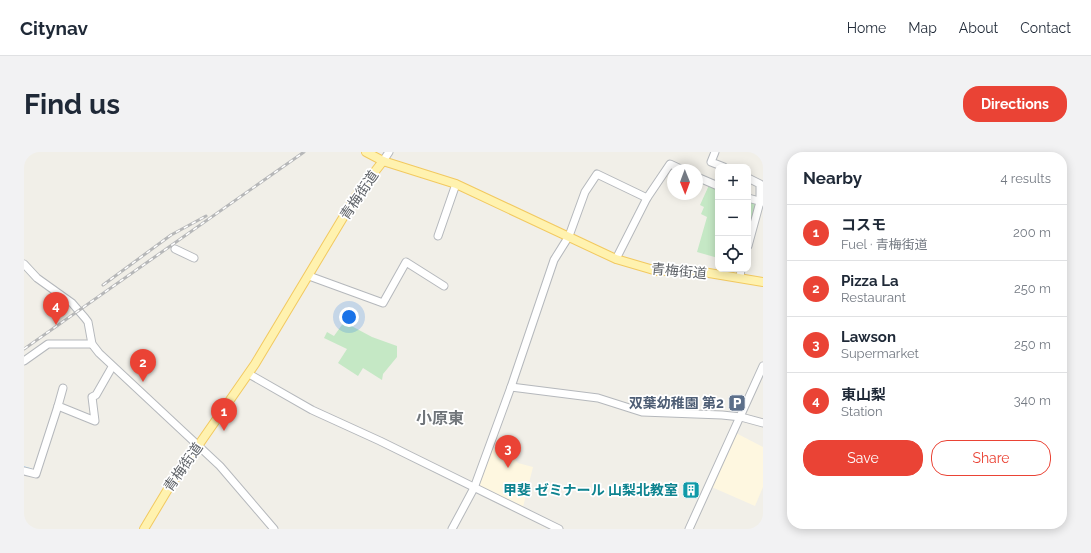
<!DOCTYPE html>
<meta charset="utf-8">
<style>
:root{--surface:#fff;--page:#f2f2f3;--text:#1f2937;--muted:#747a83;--line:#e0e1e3;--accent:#ea4335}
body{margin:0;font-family:Raleway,"Noto Sans JP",sans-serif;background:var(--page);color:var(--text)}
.controls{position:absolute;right:12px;top:12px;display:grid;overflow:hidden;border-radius:8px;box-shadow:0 2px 10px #0003}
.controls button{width:36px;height:36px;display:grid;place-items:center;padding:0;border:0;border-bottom:1px solid var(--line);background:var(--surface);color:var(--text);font:20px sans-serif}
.compass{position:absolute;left:643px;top:12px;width:36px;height:36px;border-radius:50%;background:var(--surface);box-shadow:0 2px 10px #0003;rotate:179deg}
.you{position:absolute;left:325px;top:165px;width:14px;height:14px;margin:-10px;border:3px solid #fff;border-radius:50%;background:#1a73e8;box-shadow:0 0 0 6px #1a73e833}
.badge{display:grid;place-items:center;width:26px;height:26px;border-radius:50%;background:var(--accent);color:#fff;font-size:13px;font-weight:700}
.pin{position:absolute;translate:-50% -33px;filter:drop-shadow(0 1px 2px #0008)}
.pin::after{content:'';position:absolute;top:21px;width:14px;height:12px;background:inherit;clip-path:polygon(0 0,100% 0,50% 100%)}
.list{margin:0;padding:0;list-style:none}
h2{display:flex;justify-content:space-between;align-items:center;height:52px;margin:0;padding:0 16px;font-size:17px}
h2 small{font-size:13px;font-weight:400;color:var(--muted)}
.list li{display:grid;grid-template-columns:26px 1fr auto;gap:12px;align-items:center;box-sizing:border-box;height:56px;padding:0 16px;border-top:1px solid var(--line)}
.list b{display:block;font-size:15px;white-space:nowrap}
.list p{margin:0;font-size:13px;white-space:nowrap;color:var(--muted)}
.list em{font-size:13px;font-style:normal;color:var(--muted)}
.actions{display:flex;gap:8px;padding:12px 16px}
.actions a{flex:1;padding:9px 0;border:1px solid var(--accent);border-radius:16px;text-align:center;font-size:14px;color:var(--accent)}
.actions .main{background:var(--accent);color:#fff}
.icon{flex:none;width:22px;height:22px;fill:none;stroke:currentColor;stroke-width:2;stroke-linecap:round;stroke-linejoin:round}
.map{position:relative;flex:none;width:739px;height:377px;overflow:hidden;border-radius:16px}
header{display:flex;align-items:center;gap:24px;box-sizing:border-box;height:56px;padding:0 20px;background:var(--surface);border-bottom:1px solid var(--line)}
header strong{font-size:19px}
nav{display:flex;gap:22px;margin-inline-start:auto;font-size:14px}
.intro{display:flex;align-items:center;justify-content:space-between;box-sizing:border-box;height:96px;padding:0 24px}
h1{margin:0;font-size:28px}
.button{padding:10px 18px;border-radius:16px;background:var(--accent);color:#fff;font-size:14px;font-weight:700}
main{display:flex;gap:24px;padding:0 24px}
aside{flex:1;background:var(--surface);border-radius:16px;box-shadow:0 2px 10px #0003}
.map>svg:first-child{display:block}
</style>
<header>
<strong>Citynav</strong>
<nav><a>Home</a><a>Map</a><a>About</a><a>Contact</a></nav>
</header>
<div class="intro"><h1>Find us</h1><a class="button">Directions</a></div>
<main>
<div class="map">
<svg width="739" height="377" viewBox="0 0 739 377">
<rect width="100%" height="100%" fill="#f1efe8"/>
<!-- commercial -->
<g fill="#fef7e0">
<path d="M710 280 739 295V335L731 354 683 333Z"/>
<path d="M465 294 491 307 494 311 509 315 498 359 450 336Z"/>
</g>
<!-- green -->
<g fill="#c5e8c5">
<path d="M686 31 694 34V106L673 100 683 65 677 62 680 55 676 53Z"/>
<path d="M724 45 734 48 724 94Z"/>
<path d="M320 170 348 185 373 194V205L359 222 358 228 339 216 334 224 314 211 323 197 300 186 303 180 310 184Z"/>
</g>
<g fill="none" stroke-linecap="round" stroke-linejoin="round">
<!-- stream -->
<path stroke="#aadaff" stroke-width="1.5" d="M0 315 7 317"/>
<defs>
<g id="minor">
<path d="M691 0 687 10 700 15"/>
<path d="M359 9 365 0"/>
<path d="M673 25 694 34"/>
<path d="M724 26 736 32V50L724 94"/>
<path d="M724 46 739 50"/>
<path d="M414 84 432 32"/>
<path d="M151 97 170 106"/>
<path d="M592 107 623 46 646 12 659 18"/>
<path d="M0 112 13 126 48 151 61 166 64 170 68 192 75 201 196 314 250 377"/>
<path d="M285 124 359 151 382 110 420 134"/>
<path d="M716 126 717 117"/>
<path d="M0 209 24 192H68"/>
<path d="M225 222 288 258 356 289 535 377"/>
<path d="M487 235 574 246 618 260 698 263 717 265 739 271"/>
<path d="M39 236 34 254 71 269 68 245 72 243 88 215"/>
<path d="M0 319 12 322 34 254"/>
<path d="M428 377 450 336 487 235 530 108 545 84 561 40 573 22 623 46"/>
<path d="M665 377 739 214"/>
</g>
<g id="major">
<path d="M342 0 359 9 432 32 592 107 633 119 667 118 739 130"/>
<path d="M120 377 144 337 231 212 332 44 359 9"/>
</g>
</defs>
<!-- minor casing -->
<use href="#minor" stroke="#b5b8bc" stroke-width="9"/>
<!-- major casing -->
<use href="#major" stroke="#f2c960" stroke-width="10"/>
<!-- minor -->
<use href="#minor" stroke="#fff" stroke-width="7"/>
<!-- major -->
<use href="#major" stroke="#fff2af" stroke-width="8"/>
<defs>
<g id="rail">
<path d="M79 133 147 83 182 64"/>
<path d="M0 197 280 0"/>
</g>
</defs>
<!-- rail casing -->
<use href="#rail" stroke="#b6b7b8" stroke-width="3"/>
<!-- rail -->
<use href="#rail" stroke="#fff" stroke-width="1.5" stroke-dasharray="4.5" stroke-linecap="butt"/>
</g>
<!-- icons -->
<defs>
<symbol id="parking-square" viewBox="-11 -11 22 22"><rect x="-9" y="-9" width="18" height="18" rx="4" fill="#5c6f8a" stroke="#fff"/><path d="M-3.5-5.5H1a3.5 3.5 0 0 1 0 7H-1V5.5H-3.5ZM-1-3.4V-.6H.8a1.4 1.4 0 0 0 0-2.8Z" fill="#fff"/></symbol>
<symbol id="building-square" viewBox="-11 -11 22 22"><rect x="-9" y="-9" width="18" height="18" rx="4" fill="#0f9aa8" stroke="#fff"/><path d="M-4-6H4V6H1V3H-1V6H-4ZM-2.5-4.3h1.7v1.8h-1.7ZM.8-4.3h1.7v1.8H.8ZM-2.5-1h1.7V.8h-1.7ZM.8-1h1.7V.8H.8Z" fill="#fff"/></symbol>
</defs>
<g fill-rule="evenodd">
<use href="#parking-square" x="703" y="241" width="20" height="20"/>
<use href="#building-square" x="657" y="328" width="20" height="20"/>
</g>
<g text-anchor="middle" stroke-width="3.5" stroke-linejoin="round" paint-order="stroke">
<!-- street labels -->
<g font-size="14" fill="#5f6368" stroke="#fff">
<text transform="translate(335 43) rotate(-56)" y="5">青梅街道</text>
<text transform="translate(655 119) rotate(5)" y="5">青梅街道</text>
<text transform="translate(159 315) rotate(-55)" y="5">青梅街道</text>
</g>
<!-- service labels -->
<g font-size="14" font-weight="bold" fill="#4e5e75" stroke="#fff" text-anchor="end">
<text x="700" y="256">双葉幼稚園 第2</text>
</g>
<!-- culture labels -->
<g font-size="14" font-weight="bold" fill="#0d838f" stroke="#fff" text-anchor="end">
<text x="654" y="343">甲斐 ゼミナール 山梨北教室</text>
</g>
<!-- quarter labels -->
<g font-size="16" font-weight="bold" fill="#70757a" stroke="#fff">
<text x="416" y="272">小原東</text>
</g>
</g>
</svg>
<div class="controls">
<button>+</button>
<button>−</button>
<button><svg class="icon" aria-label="locate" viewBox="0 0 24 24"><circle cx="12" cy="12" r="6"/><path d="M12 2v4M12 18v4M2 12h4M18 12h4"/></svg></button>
</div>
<svg class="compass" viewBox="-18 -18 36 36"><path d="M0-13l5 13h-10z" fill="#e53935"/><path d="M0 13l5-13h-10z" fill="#747a83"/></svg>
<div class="you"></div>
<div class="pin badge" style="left:200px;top:279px">1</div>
<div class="pin badge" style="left:119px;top:230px">2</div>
<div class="pin badge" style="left:484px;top:316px">3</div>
<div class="pin badge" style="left:32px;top:173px">4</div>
</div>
<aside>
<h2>Nearby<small>4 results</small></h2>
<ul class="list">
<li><span class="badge">1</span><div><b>コスモ</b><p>Fuel · 青梅街道</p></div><em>200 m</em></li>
<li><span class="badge">2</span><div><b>Pizza La</b><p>Restaurant</p></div><em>250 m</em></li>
<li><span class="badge">3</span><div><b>Lawson</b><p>Supermarket</p></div><em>250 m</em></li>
<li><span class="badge">4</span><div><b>東山梨</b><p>Station</p></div><em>340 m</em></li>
</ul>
<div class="actions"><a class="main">Save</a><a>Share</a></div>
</aside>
</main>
